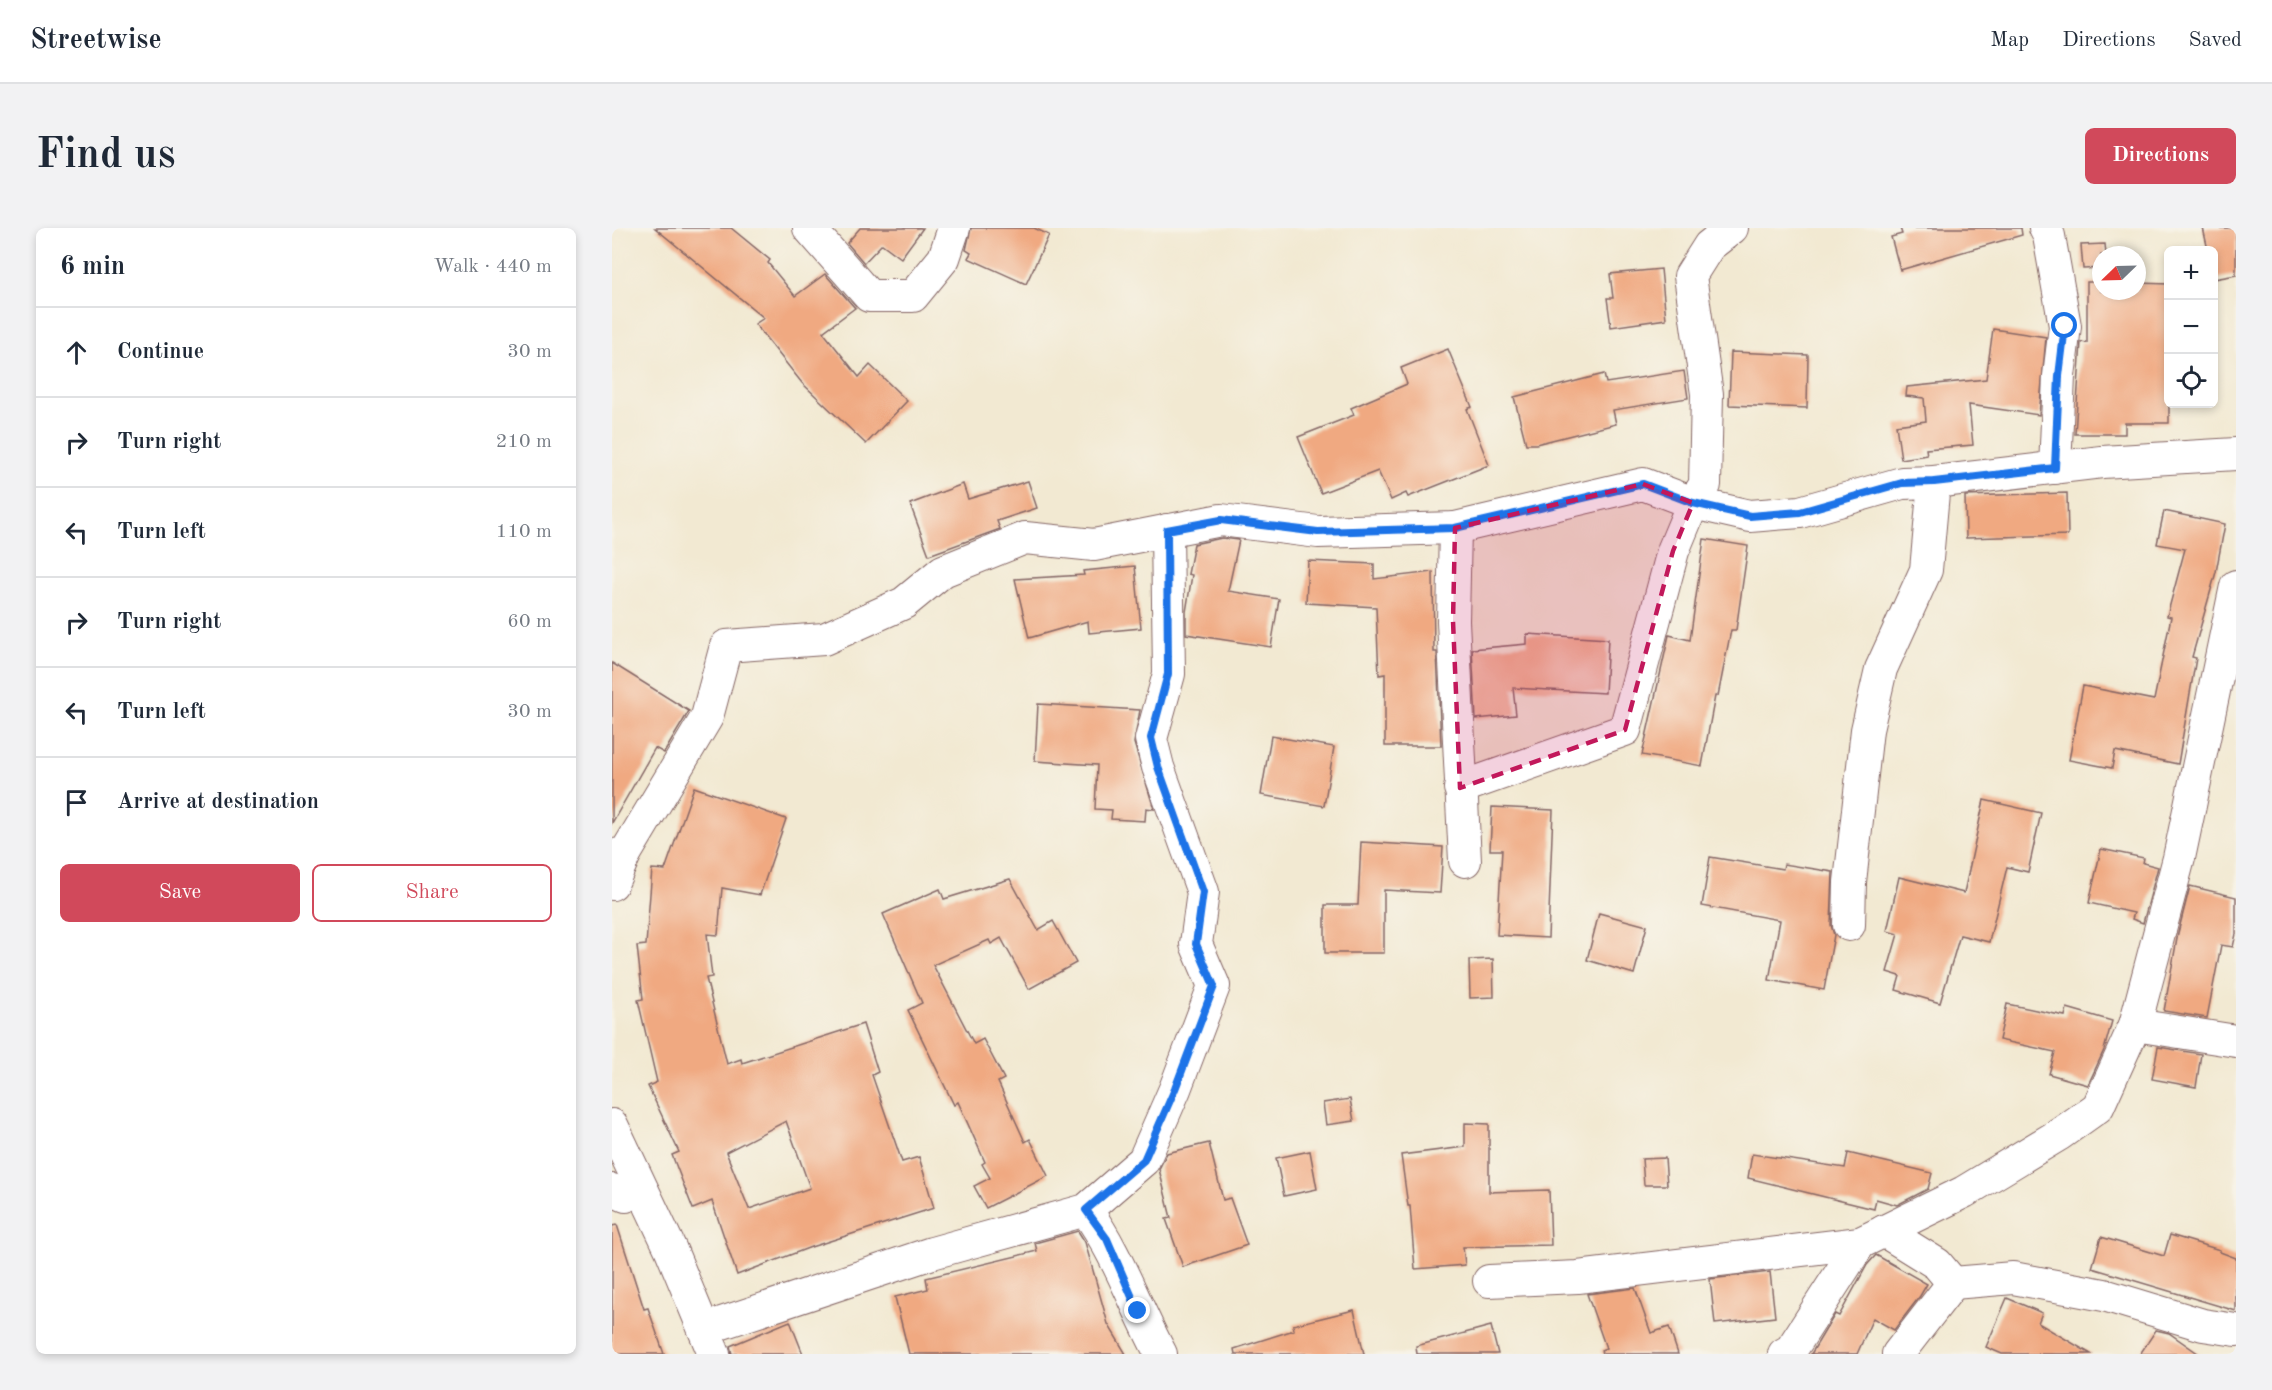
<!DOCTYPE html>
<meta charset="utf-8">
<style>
:root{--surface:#fff;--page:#f2f2f3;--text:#1f2937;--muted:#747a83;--line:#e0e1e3;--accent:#d1495b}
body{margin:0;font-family:"Old Standard TT",serif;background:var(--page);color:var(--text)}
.controls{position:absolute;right:18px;top:18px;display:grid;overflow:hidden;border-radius:9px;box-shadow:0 3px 9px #0003}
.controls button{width:54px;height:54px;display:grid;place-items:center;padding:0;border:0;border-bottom:2px solid var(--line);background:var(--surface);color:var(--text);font:30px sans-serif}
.compass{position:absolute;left:1480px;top:18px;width:54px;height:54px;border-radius:50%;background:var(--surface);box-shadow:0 3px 9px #0003;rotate:247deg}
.stop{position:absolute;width:18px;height:18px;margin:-14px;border:4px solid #1a73e8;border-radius:50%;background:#fff}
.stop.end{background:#1a73e8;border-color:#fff;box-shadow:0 2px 6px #0008}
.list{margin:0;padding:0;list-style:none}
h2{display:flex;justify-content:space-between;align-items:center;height:78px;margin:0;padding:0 24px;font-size:26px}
h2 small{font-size:20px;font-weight:400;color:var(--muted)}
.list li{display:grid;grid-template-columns:39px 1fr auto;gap:18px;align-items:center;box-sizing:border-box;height:90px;padding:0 24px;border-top:2px solid var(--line)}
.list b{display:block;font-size:22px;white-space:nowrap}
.list em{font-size:20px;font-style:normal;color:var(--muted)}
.actions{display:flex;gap:12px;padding:18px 24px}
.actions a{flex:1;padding:14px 0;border:2px solid var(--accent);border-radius:9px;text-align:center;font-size:21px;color:var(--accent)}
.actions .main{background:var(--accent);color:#fff}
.icon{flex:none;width:33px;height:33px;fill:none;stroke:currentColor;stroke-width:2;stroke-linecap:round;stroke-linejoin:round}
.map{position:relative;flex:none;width:1624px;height:1126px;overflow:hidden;border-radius:9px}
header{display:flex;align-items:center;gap:36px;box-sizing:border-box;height:84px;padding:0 30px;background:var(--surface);border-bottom:2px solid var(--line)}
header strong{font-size:28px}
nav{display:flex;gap:33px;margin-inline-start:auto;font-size:21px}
.intro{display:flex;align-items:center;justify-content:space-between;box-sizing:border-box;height:144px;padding:0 36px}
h1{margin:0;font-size:42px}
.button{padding:15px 27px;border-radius:9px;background:var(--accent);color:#fff;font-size:21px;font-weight:700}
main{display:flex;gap:36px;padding:0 36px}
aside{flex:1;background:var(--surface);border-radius:9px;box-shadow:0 3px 9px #0003}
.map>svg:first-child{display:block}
</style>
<header>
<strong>Streetwise</strong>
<nav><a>Map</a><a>Directions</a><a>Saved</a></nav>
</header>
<div class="intro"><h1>Find us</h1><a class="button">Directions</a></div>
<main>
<aside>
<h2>6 min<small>Walk · 440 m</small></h2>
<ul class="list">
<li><svg class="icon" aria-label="ahead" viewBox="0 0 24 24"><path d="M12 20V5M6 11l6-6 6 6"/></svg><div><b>Continue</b></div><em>30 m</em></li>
<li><svg class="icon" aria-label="right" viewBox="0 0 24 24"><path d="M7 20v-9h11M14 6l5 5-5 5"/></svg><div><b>Turn right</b></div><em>210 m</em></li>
<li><svg class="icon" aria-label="left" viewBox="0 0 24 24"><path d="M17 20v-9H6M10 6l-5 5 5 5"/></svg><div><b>Turn left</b></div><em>110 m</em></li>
<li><svg class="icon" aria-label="right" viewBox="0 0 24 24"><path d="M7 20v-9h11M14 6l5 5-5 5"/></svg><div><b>Turn right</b></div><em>60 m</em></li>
<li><svg class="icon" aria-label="left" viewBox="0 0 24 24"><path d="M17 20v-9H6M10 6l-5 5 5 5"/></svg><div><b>Turn left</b></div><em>30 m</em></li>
<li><svg class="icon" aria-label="arrive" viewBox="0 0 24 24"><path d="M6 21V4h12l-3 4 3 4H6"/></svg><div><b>Arrive at destination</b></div></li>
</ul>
<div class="actions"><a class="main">Save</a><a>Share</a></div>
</aside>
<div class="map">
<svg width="1624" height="1126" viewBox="0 0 1624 1126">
<rect width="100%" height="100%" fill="#f7f3e8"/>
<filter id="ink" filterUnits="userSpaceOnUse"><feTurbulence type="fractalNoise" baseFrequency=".0167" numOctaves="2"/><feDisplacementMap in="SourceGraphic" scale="12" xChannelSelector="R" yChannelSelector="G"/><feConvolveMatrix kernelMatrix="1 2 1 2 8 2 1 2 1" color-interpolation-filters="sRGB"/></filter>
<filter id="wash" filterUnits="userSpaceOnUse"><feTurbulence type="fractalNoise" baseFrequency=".008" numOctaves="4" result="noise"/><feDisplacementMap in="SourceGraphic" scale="24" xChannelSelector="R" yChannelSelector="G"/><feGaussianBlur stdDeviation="1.35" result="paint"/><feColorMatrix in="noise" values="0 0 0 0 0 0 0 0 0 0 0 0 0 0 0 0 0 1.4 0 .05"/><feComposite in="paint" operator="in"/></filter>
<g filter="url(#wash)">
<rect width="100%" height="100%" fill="#f2e9d2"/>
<g id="blocks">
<!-- building -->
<g fill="#f0a981" fill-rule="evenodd">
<path d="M43 0H119L158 32 156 35 183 68 213 46 243 80 211 104 247 149 258 137 295 173 254 216 190 155 143 96 152 90Z"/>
<path d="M248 0H311L289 30 270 16 252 35 235 15Z"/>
<path d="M359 0H422L437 7 414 56 356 30 359 25 354 22Z"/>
<path d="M1288 0H1409L1410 7 1288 42 1279 9 1290 6Z"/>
<path d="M1591 0H1624V47L1602 51V22H1596Z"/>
<path d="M1493 16 1494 27H1489V40L1471 41 1469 17Z"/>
<path d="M1049 41 1054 91 999 99 995 70H1001L998 46Z"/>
<path d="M1475 54H1489V63H1525V55L1557 56V195H1513V206H1463L1469 114 1475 115Z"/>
<path d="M1381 101 1434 109 1427 187 1357 177 1361 217 1314 221 1315 227 1289 231 1284 197 1314 193 1312 170 1294 168 1295 159 1374 151Z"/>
<path d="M836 121 860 179 855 181 877 237 796 269 794 265 779 272 766 243 709 265 686 209 742 187 739 180 795 156 789 140Z"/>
<path d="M1119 124 1196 127 1195 180 1117 177Z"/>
<path d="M1072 143 1076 170 1001 182 1004 196 924 216H914L902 169 992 146 994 155Z"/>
<path d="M416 253 425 280 385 293 388 301 317 327 298 276 351 256 356 271Z"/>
<path d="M1455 265 1456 307 1354 310 1353 268Z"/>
<path d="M1552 283 1613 296 1604 344 1580 429 1584 430 1566 536 1503 523 1500 540 1457 532 1471 458 1542 472 1559 389 1555 388 1573 321 1545 316Z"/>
<path d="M610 310 627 312 616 363 667 371 659 419 574 406V384L580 347 576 346 582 316Z"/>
<path d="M1092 311 1136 318 1124 402H1119L1106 468H1103L1090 538 1030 527 1057 407 1078 412Z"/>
<path d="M696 333 762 336V351L821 344 822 424H825L829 518H773V446L767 447 764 379 694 375Z"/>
<path d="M523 338 529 400 477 405 476 393 417 410 403 351 472 347 471 343Z"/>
<path d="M915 406 996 411 993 465 901 460 904 487 864 491 860 421 915 416Z"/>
<path d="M0 435 77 483 52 525 43 520 0 595Z"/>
<path d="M426 476 528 482 522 515 542 581 534 580 533 593 499 591 500 582 483 581 485 537 423 533Z"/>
<path d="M659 508 722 519 712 578 649 567Z"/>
<path d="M82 559 174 591 148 667 110 660 106 707 95 706 100 749 94 750 115 836 129 831 130 835 251 796 266 844 260 847 290 934 307 929 322 980 199 1019 125 1047 100 973 81 981 60 927 67 924 36 858 45 854 26 772 31 771 25 718 34 717 40 641 53 642ZM174 893 198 960 137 981 114 924Z"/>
<path d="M1372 572 1429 585 1416 644 1395 639 1377 714 1348 707 1328 775 1284 762 1288 748 1275 744 1286 706 1275 703 1287 649 1352 665Z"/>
<path d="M880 579 941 582 936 710 885 707 890 622H878Z"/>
<path d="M749 614 831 619 828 665 772 662V725H713V677H746Z"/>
<path d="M1489 621 1532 630 1531 635 1546 639 1531 695 1520 691 1522 685 1477 675Z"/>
<path d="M1098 629 1171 641 1172 636 1221 644 1219 697 1222 707 1212 762 1157 752 1168 692 1090 678Z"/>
<path d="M398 651 426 702 441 693 464 735 417 761 389 710 379 716 377 712 321 737 362 816 371 811 392 851 386 854 413 914 418 911 436 948 374 980 362 958 378 950 370 936 373 934 346 874 342 877 296 782 310 775 271 686 328 661 332 671Z"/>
<path d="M1578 658 1624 669V706L1621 719 1609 717 1595 790 1552 783 1566 705Z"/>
<path d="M987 685 1035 698 1022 746 975 732Z"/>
<path d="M881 731 882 769 858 770 857 732Z"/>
<path d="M1395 776 1453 788 1455 780 1500 793 1492 822 1476 857 1437 846 1443 824 1387 812Z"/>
<path d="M1546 819 1589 826 1584 859 1540 851Z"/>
<path d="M738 871 742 893 714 897 711 875Z"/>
<path d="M853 895 877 896V964L937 962 939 1017 851 1019 853 1037 803 1041 798 978H796L789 927 853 919Z"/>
<path d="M597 915 611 972 618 970 635 1017 571 1039 554 991 559 990 547 941 555 925Z"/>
<path d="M698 923 705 961 672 968 664 930Z"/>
<path d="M1236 925 1320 945 1316 961 1285 977 1264 971 1262 981 1136 950 1140 926 1233 940Z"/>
<path d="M1053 930 1055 957H1032L1030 931Z"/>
<path d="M5 997 32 1081 36 1080 52 1126H0V998Z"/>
<path d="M466 1003 473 1014 496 1096 514 1126H297L283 1069 316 1061 314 1050 425 1023 423 1015Z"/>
<path d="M1558 1007 1608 1022V1024L1624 1030V1083L1480 1040 1489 1009 1552 1028Z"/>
<path d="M1264 1027 1315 1056 1308 1068 1282 1102 1261 1090 1245 1126H1199L1223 1086 1227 1088 1255 1037Z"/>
<path d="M1158 1044 1163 1089 1103 1096 1098 1051Z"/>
<path d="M1023 1060 1039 1105 1057 1099 1066 1126H990L989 1122 994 1120 975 1066Z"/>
<path d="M1395 1070 1430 1085 1426 1095 1479 1126H1390L1374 1119Z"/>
<path d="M742 1082 752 1126H623L622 1121 682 1102 681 1097Z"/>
<path d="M178 1093 191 1126H120L118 1118Z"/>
<path d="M879 1098 886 1126H805L804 1118Z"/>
<path d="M1544 1102 1557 1105 1587 1126H1528Z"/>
</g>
</g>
</g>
<g filter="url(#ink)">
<use href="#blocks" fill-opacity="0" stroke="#856665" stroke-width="1.5"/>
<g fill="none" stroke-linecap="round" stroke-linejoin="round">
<defs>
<g id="minor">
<path d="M197 0 257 68H301L332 30 342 0"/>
<path d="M1120 0 1097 18 1078 48 1095 166 1093 257 1081 275 1138 288 1188 284 1290 255 1322 254 1490 234 1624 226"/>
<path d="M1433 0 1437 8 1453 98 1447 148 1443 240"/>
<path d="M843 300 841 393 853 633"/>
<path d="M0 627 13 626 95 489 114 418 212 411 292 375 331 343 413 310 482 317 609 292 706 304 843 300 1031 256 1081 275 1061 323 1013 502 848 560"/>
<path d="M0 656 13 626"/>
<path d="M1237 697 1238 654 1255 502 1269 441 1314 342 1322 254"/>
<path d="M1523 797 1624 813"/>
<path d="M0 897 59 1022 102 1126"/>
<path d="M0 962 14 968"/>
<path d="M474 982C506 1026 523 1078 549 1126"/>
<path d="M1272 1003 1325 1036 1341 1055 1286 1126"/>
<path d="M877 1053 966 1049 1248 1015 1352 964 1448 906 1486 879 1523 797 1567 630 1624 358"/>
<path d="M1341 1055 1401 1050 1492 1067 1591 1097 1624 1102"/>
<path d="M92 1101 320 1025 474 982 532 932 563 861 602 758 584 716 591 664 546 539 539 511 557 446 555 302"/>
<path d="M1172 1126 1179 1122 1248 1015"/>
</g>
</defs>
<!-- minor casing -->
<use href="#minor" stroke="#856665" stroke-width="34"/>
<!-- minor -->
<use href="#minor" stroke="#fff" stroke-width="32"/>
</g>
</g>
<g fill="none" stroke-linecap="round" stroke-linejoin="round" filter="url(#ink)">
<!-- route -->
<path stroke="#1a73e8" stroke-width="8" d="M526 1083 495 1011 474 982 532 932 563 861 602 758 584 716 591 664 546 539 539 510 556 446 555 302 609 292 706 304 843 300 1031 256 1081 275 1138 288 1188 284 1290 255 1322 254 1443 240 1447 148 1453 98"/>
</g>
<!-- marked area -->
<path fill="#c2185b" fill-opacity="0.2" stroke="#c2185b" stroke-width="4.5" stroke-dasharray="12 8" stroke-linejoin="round" d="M1031 256 1081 275 1061 323 1013 502 848 560 841 393 843 300Z"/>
</svg>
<div class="controls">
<button>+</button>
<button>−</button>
<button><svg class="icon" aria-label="locate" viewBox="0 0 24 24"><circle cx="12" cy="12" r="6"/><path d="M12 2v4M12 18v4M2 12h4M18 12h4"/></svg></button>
</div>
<svg class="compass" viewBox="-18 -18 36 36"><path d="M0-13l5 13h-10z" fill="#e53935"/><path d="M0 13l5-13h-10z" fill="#747a83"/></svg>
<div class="stop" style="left:1453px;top:98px"></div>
<div class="stop end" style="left:526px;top:1083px"></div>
</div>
</main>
